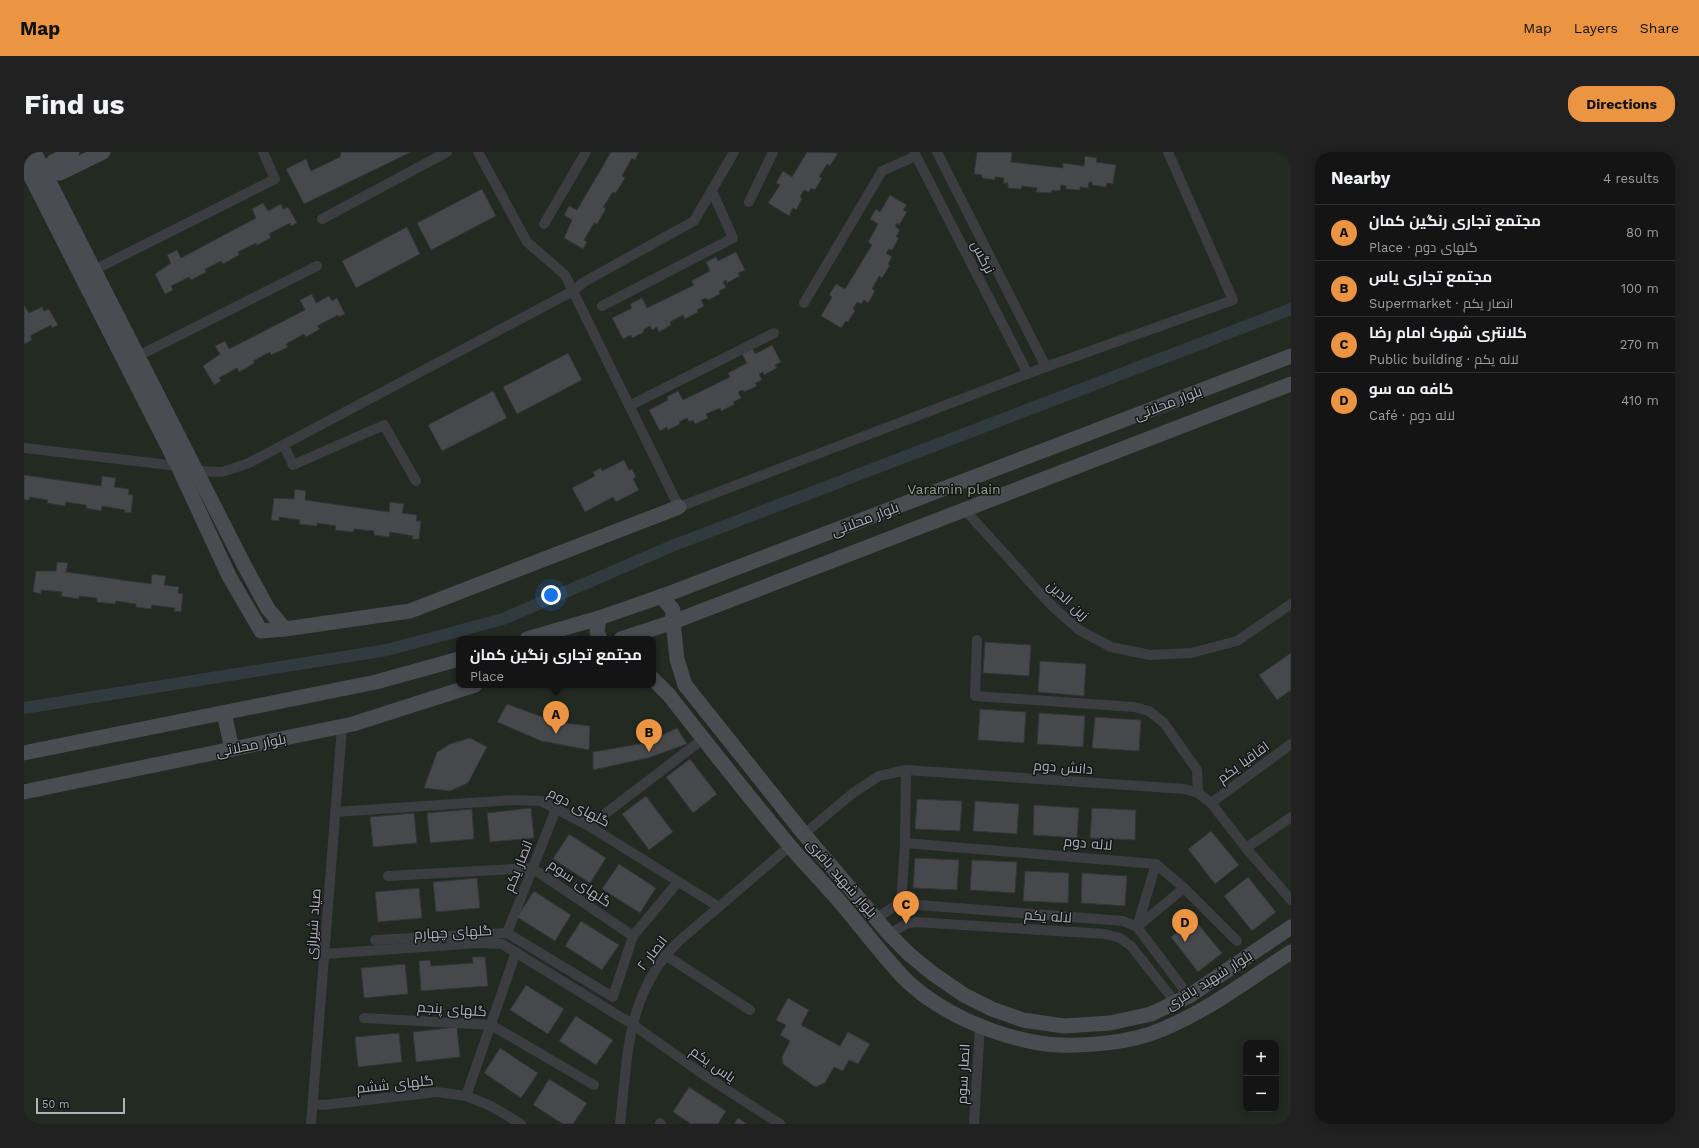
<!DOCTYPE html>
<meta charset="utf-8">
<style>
:root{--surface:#141415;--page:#212122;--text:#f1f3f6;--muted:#9d9ea0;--line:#333334;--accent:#eb9543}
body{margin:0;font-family:"Work Sans",Cairo,sans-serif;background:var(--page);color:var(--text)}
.controls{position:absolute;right:12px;bottom:12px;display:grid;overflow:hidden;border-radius:8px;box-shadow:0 2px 10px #0003}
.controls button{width:36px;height:36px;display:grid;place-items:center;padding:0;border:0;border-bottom:1px solid var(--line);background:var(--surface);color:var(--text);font:20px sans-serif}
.scale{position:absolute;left:12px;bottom:10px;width:89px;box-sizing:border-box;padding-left:4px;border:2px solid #adb3bb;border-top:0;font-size:11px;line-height:14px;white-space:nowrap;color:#adb3bb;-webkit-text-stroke:3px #151517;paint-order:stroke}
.you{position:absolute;left:527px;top:443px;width:14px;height:14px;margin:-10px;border:3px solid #fff;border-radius:50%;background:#1a73e8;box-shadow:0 0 0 6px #1a73e833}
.badge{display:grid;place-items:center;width:26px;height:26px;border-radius:50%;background:var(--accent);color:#111;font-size:13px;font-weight:700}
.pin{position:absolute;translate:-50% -33px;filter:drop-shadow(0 1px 2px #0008)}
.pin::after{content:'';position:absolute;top:21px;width:14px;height:12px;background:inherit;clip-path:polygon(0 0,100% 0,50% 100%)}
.popup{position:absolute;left:432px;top:484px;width:200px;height:52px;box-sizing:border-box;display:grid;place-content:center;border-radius:8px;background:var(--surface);filter:drop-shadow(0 1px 3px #0005);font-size:13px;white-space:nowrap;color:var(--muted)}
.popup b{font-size:15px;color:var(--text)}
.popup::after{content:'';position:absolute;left:50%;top:100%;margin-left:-8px;border:8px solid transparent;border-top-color:var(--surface)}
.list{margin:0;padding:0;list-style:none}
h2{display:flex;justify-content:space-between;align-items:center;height:52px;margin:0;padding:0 16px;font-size:17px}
h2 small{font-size:13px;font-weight:400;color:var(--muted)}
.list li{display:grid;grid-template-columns:26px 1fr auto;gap:12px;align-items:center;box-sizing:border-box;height:56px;padding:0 16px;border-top:1px solid var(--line)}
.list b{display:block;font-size:15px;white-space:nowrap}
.list p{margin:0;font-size:13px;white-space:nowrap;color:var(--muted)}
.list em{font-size:13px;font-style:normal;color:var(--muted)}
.map{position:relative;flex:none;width:1267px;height:972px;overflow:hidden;border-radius:16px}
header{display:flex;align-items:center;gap:24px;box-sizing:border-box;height:56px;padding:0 20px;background:var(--accent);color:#111}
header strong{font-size:19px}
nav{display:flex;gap:22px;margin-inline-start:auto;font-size:14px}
.intro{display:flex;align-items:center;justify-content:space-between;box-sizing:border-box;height:96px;padding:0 24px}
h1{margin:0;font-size:28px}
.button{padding:10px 18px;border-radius:16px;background:var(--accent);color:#111;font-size:14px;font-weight:700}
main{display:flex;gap:24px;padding:0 24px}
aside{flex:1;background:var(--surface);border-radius:16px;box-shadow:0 2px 10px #0003}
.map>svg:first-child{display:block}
</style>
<header>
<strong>Map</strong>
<nav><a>Map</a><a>Layers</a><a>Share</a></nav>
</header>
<div class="intro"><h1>Find us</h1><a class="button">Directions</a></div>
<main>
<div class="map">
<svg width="1267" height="972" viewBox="0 0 1267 972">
<rect width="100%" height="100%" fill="#1a1a1c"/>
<!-- green -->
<path fill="#222a22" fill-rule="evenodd" d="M0 0H1267V972H0ZM435 487H629V533H435ZM1222 891H1252V957H1222Z"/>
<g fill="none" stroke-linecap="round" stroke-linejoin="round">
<!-- canal -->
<path stroke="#303b40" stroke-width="12" d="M0 556 363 498 479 467 648 394 1267 157"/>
</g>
<!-- building -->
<g fill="#47484c" stroke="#343438">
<path d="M317 0H387L280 52 262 17 282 7 287 19 316 5Z"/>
<path d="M587 0H615L611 8 608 6 598 24 601 26 592 41 589 40 579 55 582 57 573 72 570 71 560 88 563 90 559 97 540 86 548 68 540 63 545 54 553 58Z"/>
<path d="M783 0 814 1 806 14 803 12 795 25 798 26 791 38 787 36 785 40 780 38 776 45 778 47 772 58 769 56 765 64 744 51 756 33 752 31 759 19 768 25Z"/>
<path d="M953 0H988L987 10 1039 16V11L1060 14 1061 4 1073 6 1072 10 1092 13 1089 32 1083 31 1082 35 1068 33V30H1065L1064 36 1056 35V38L1042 37V34L1037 33 1036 39 1028 38 1027 41 1012 40 1013 36 998 34 997 37 984 36V31H979L980 26 971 25V28L958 26V23L950 22Z"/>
<path d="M458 37 472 64 407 98 393 71Z"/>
<path d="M866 43 883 53 879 58 883 60 875 73 873 71 871 74 876 78 872 85 875 86 868 98 865 97 862 101 868 105 864 112 866 113 858 126 855 124 848 137 851 139 844 151 840 148 837 152 833 150 829 157 831 159 824 170 822 169 817 176 797 164 808 145 805 143 812 132 821 137 848 93 844 90 854 72 846 67 852 57 856 60Z"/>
<path d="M239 51 244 59 257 52 259 57 264 55 273 71 267 74 266 71 245 82 247 86 233 93 232 91 214 100 215 103 199 112 197 109 181 117 182 120 167 128 165 125 147 134 149 138 141 142 131 122 147 111 143 103 153 98 157 106 232 66 228 57Z"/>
<path d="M383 75 396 102 332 136 318 109Z"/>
<path d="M712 100 721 118 714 121 716 124 703 131 702 128 699 130 702 136 695 139 696 142 684 148 682 146 677 148 680 154 673 158 674 160 661 167 659 163 646 170 647 173 635 180 633 175 628 178 626 174 619 178 620 180 608 186 607 183 599 187 588 166 608 156 606 152 618 146 623 156 670 133 667 129 686 119 682 110 692 105 694 109Z"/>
<path d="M288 142 292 151 305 144 308 149 313 146 321 162 315 165 314 163 293 174 296 177 282 185 280 182 262 192 264 195 247 203 246 200 229 209 231 211 215 220 213 216 195 226 197 229 190 233 179 214 196 202 191 194 201 189 205 197 281 158 276 148Z"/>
<path d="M0 153 5 161 18 155 20 159 25 157 34 173 28 176 27 173 6 184 8 188 0 192Z"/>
<path d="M748 193 757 210 751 213 753 216 740 223 739 220 735 222 738 228 731 231 733 234 720 240 719 238 714 240 717 246 709 250 711 252 697 259 696 256 682 262 684 266 671 272 669 268 665 270 663 266 655 270 656 272 644 278 643 275 636 279 625 258 644 248 643 245 654 239 659 248 706 225 704 221 723 211 718 202 729 197 731 202Z"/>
<path d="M544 201 558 228 493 262 479 235Z"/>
<path d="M469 239 483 266 418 299 404 273Z"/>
<path d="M600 308 605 318 608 317 612 325 609 327 615 338 592 350 589 345 561 360 548 336 571 324 569 320 577 316 578 319Z"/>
<path d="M0 323 77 334 78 324 92 326 90 335 105 337 104 342 109 343 107 361 100 360 101 358 78 354 77 359 62 356V353L42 350 41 354 23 351 24 348 6 345 5 348H0Z"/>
<path d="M271 337 282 339 281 348 365 360 366 350 380 352 378 361 393 363 392 369H397L395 387H388L389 384 366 380 365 385 350 383V379L330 377 329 380 311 378 312 374 293 371V374L275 372 276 368 255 365V369L247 368 250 346 270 347Z"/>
<path d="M33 410 44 411 42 420 127 432 128 422 142 424 140 433 155 435 154 441 159 442 157 460 150 459 151 456 128 453 127 457 112 455V452L92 449 91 452 73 450V446L55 444V447L37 444 38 440 17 438V442L9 440 12 419H32Z"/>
<path d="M961 490 1007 493 1005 524 959 521Z"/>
<path d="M1267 501V538L1253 548 1235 523Z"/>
<path d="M1016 509 1062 512 1060 544 1014 540Z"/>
<path d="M483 552 532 570 566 574 565 598 517 589 473 570Z"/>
<path d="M956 557 1002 560 1000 591 954 588Z"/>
<path d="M1015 561 1061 564 1059 595 1013 592Z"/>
<path d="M1071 565 1117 568 1115 599 1068 596Z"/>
<path d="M653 576 663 592 624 606 569 618V600L621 591Z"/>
<path d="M446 586 463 595 444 631 426 639 400 636 413 600 426 592Z"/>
<path d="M666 607 693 642 669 661 642 625Z"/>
<path d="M622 644 649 680 625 698 598 662Z"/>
<path d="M893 647 938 649 936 679 891 677Z"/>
<path d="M951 649 995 652 993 682 949 679Z"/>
<path d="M1010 653 1055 656 1053 686 1009 683Z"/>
<path d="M507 656 510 686 466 690 463 661Z"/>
<path d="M1068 656 1112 658 1111 688 1066 686Z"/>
<path d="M448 657 450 687 406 691 403 661Z"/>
<path d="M390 661 393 691 349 695 346 665Z"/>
<path d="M1187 679 1215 713 1191 732 1164 697Z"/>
<path d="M545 682 582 706 566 731 529 707Z"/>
<path d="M891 706 935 708 933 738 889 736Z"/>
<path d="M948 708 993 710 991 741 946 738Z"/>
<path d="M595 712 632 736 616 761 578 737Z"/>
<path d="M1001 719 1045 721 1044 751 999 749Z"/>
<path d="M1058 721 1103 724 1101 754 1057 751Z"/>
<path d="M1224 725 1252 760 1228 779 1200 744Z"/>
<path d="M453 726 456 756 412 760 409 730Z"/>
<path d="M395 736 398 766 354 770 351 740Z"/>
<path d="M510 739 547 763 531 789 493 765Z"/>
<path d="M1170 767 1198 801 1174 820 1147 785Z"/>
<path d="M557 769 595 793 578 818 541 794Z"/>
<path d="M448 805H461L464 834 397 839 395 809 406 808 407 814 449 811Z"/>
<path d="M381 812 384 842 340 846 337 816Z"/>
<path d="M502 833 540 857 524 882 486 858Z"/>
<path d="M764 846 785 858 777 873 816 894 824 880 846 892 834 912 825 908 819 919 810 915 801 931 791 935 759 912 758 905 766 889 756 883 762 873 752 868Z"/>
<path d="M552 864 589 888 572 913 535 889Z"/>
<path d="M433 875 436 905 392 910 389 880Z"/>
<path d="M375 881 378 910 334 915 331 885Z"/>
<path d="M476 896 514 921 497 946 460 921Z"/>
<path d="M525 927 563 951 549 972H539L509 953Z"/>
<path d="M665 935 702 959 694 972H667L649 960Z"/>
<path d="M714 966 723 972H710Z"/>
</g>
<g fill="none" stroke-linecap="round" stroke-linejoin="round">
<!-- street -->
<g stroke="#3b3d41" stroke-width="10">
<path d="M454 0 503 90 541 123 655 355 1016 217 1209 148 1144 0"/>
<path d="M890 0 1004 222"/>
<path d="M913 0 1022 215"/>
<path d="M725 50 749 0"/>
<path d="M298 67 423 0"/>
<path d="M520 72 562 0"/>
<path d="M70 118 251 27 239 0"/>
<path d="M780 151 858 19 892 4"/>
<path d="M578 154 709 86 688 39"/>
<path d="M114 204 293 114"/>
<path d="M605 254 750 181"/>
<path d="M260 293 269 313 360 273 392 329"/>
<path d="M0 296 154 314"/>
<path d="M173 319 198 320 225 311 549 139 560 130 670 69 710 0"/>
<path d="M940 357 1026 452 1055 478 1087 495 1126 503 1167 501 1213 489 1267 452"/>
<path d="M953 488 951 544 1110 555 1125 559 1140 571 1173 618 1174 641"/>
<path d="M1187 651 1267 592"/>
<path d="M311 660 490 648 517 649 565 674 695 755"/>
<path d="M565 674 679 587"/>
<path d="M780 682 829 641 855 624 882 618 1161 637 1174 641 1187 651 1222 696 1267 748"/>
<path d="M881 691 1132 712 1160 736 1213 789"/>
<path d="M1222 696 1267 665"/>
<path d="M364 724 508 716 609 784 654 730"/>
<path d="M877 752 881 691 882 618"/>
<path d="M853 766 874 752H882L1099 769 1113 775 1165 844"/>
<path d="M1113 775 1132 712"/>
<path d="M1113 775 1160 736"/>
<path d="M483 781 532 657"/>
<path d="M865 782 882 772 891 770 1081 782 1096 786 1107 794 1152 851"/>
<path d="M351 788 483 781 589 845 609 784"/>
<path d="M300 802 455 791 478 792 608 872 680 923 756 972"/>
<path d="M641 803 726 858"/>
<path d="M340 866 467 873 570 933"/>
<path d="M442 944 492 800"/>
<path d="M289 952 299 953 413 940 442 944 467 954 497 972"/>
<path d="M636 971 637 972"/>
<path d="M287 972 318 575"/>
<path d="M596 972C604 903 602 841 655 789L766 694"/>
<path d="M950 972 956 874"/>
</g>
<!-- secondary -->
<g stroke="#494c51" stroke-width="15">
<path d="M10 0 219 411 244 457 261 477"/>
<path d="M48 0 29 10 20 21H36L79 0"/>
<path d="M0 11 154 314 205 424 237 479 261 477 386 459 655 355"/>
<path d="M637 444 649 458V470L653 507 661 533 780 682 865 782 885 802 908 821 940 843 968 857 999 868 1040 874 1086 871 1127 862 1165 844 1267 775"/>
<path d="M575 466 573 480 576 487"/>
<path d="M503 487 575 466 644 442 1267 204"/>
<path d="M597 487 649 470 1267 232"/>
<path d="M629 527 645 543C684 593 724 644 765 693 779 710 795 726 810 743 834 770 855 800 880 826 914 860 968 883 1015 891 1046 896 1096 892 1126 882 1177 864 1222 829 1267 800"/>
<path d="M200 561 208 597"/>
<path d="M0 601 352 530 435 507"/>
<path d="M0 640 329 572 451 533"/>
</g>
</g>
<g text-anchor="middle" stroke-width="3" stroke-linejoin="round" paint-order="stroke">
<!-- street labels -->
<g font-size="14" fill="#adb3bb" stroke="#151517">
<text transform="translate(959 105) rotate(63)" y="5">نرگس</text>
<text transform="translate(1144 251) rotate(-21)" y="5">بلوار محلاتی</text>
<text transform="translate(841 367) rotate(-21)" y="5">بلوار محلاتی</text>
<text transform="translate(1044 448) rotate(43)" y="5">زین الدین</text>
<text transform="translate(227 593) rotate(-11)" y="5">بلوار محلاتی</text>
<text transform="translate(1219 610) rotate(-36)" y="5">اقاقیا یکم</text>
<text transform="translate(1039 615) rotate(4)" y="5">دانش دوم</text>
<text transform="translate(555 655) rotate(28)" y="5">گلهای دوم</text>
<text transform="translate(1064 691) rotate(5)" y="5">لاله دوم</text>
<text transform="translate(494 714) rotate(-68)" y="5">انصار یکم</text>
<text transform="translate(818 726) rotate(49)" y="5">بلوار شهید باقری</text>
<text transform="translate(556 731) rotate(34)" y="5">گلهای سوم</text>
<text transform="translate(1024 764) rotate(4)" y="5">لاله یکم</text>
<text transform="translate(289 772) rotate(-86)" y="5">صیاد شیرازی</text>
<text transform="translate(429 780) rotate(-3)" y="5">گلهای چهارم</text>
<text transform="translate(628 801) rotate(-52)" y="5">انصار ۲</text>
<text transform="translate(1185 828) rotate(-32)" y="5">بلوار شهید باقری</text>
<text transform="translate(428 857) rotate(4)" y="5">گلهای پنجم</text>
<text transform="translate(689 912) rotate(35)" y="5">یاس یکم</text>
<text transform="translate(939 922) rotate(-87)" y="5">انصار سوم</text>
<text transform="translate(371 932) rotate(-6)" y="5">گلهای ششم</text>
</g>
<!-- park labels -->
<g font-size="14" fill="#88a585" stroke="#151517">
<text x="930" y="342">Varamin plain</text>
</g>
</g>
</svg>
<div class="controls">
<button>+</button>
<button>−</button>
</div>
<div class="scale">50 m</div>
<div class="you"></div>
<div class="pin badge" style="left:532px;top:582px">A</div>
<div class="popup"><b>مجتمع تجاری رنگین کمان</b>Place</div>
<div class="pin badge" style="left:625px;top:600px">B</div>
<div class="pin badge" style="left:882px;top:772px">C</div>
<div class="pin badge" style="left:1161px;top:790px">D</div>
</div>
<aside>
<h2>Nearby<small>4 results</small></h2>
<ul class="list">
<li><span class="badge">A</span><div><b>مجتمع تجاری رنگین کمان</b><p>Place · گلهای دوم</p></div><em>80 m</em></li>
<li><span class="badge">B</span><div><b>مجتمع تجاری یاس</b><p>Supermarket · انصار یکم</p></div><em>100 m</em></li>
<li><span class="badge">C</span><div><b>کلانتری شهرک امام رضا</b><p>Public building · لاله یکم</p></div><em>270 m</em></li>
<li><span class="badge">D</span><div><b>کافه مه سو</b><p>Café · لاله دوم</p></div><em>410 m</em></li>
</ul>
</aside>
</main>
